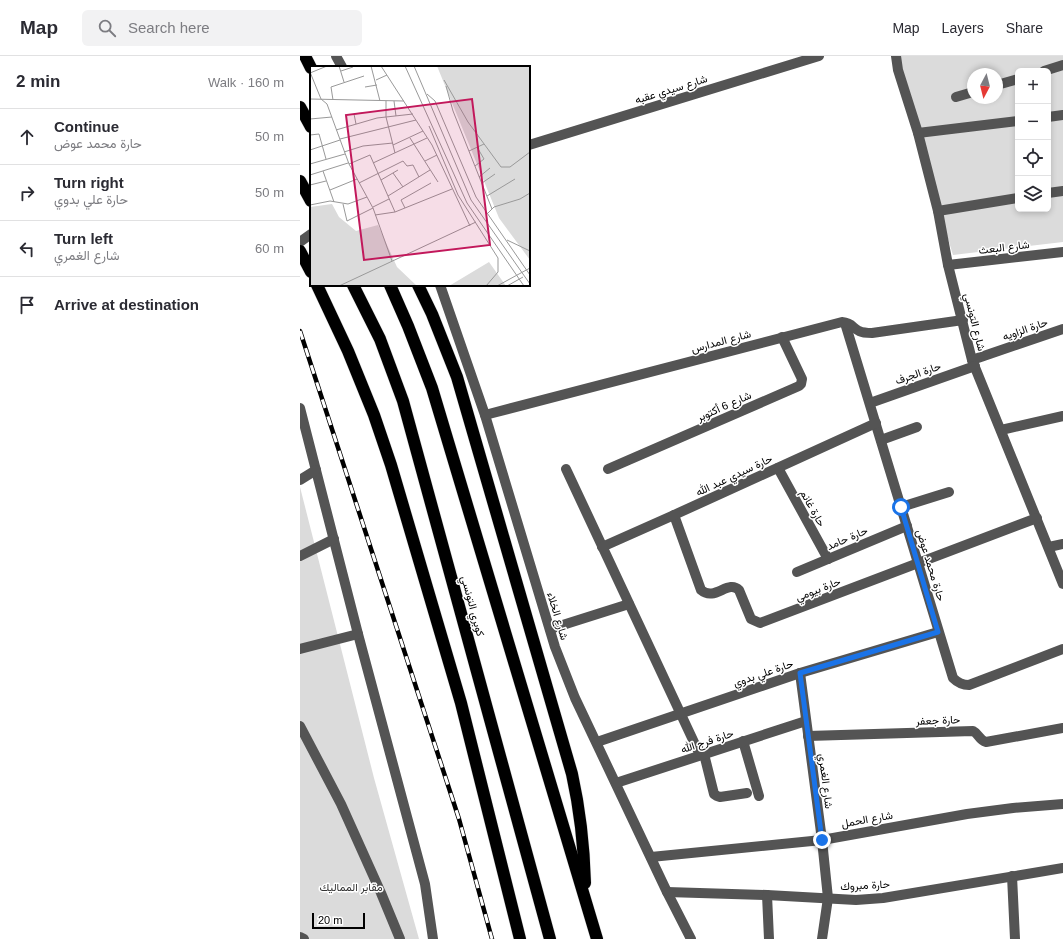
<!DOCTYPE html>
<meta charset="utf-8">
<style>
:root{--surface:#fff;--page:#f2f2f3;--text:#2b2b33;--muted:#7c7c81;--line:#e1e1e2}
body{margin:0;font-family:Helvetica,Vazirmatn,sans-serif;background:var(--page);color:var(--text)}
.controls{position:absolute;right:12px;top:12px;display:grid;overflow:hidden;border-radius:6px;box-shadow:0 2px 6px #0003}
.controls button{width:36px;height:36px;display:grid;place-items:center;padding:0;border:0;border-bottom:1px solid var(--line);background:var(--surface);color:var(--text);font:20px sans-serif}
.compass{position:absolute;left:667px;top:12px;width:36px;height:36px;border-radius:50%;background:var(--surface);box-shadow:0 2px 6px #0003;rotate:187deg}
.scale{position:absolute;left:12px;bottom:10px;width:53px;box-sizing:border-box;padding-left:4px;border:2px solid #000;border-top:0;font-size:11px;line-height:14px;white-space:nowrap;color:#000;-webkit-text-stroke:3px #fff;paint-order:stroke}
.stop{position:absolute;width:12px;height:12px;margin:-9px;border:3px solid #1a73e8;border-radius:50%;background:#fff}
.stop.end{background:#1a73e8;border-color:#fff;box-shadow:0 1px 4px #0008}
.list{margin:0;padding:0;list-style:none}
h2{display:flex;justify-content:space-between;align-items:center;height:52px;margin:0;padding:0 16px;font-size:17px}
h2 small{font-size:13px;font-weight:400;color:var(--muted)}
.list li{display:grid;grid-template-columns:26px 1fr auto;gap:12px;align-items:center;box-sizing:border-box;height:56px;padding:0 16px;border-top:1px solid var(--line)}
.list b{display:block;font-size:15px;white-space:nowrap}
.list p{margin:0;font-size:13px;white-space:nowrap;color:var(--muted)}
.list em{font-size:13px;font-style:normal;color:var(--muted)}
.icon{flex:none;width:22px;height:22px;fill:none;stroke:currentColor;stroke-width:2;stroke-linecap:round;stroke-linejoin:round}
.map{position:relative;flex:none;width:763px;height:883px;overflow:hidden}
header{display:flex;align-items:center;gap:24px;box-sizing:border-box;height:56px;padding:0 20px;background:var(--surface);border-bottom:1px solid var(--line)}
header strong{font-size:19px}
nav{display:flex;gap:22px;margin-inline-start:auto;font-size:14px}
.search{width:280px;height:36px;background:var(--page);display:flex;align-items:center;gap:10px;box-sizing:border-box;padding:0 14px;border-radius:6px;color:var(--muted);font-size:15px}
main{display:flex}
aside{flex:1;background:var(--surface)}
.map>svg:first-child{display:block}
</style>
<header>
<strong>Map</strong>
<div class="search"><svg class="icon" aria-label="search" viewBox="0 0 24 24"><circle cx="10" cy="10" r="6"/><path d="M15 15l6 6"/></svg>Search here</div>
<nav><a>Map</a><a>Layers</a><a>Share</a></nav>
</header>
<main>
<aside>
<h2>2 min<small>Walk · 160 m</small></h2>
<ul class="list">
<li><svg class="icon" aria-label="ahead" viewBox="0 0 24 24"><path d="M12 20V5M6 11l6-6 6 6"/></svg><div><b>Continue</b><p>حارة محمد عوض</p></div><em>50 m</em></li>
<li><svg class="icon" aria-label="right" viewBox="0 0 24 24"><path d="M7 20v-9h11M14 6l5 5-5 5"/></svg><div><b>Turn right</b><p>حارة علي بدوي</p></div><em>50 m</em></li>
<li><svg class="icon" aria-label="left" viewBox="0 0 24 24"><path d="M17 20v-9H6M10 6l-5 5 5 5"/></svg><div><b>Turn left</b><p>شارع الغمري</p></div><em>60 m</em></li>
<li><svg class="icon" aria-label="arrive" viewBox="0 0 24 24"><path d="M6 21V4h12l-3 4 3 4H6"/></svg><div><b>Arrive at destination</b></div></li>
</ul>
</aside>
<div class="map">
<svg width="763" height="883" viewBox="0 0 763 883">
<rect width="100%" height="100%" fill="#fff"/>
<!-- green -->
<g fill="#dbdbdb" fill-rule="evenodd">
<path d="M592 0H763V186L653 199ZM718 15H748V153H718ZM673 18H697V42H673Z"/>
<path d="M0 431 74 722 119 883H0Z"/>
</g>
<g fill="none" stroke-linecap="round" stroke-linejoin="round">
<defs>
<g id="highway">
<path d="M5 0 11 12"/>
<path d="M0 51 11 71"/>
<path d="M0 125 11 145"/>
<path d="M0 195 11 216"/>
<path d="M17 229 48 295 74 359 91 409 161 647 220 883"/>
<path d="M53 229 80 283 103 345 250 883"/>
<path d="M90 229 108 270 132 332 297 883"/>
<path d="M118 229 132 258 157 321 272 718C280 754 284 790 285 827"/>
</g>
</defs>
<!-- highway casing -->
<use href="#highway" stroke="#dbdbdb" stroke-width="13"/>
<!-- minor -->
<g stroke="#545454" stroke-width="10">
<path d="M36 0 42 11"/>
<path d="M596 0 598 14 618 77 638 155 648 209 672 304 763 528"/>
<path d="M744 15 763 9"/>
<path d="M697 29 718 23"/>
<path d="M656 41 673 36"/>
<path d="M748 61 763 59"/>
<path d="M618 77 718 65"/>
<path d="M229 89 519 0"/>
<path d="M748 137 763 135"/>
<path d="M638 155 718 142"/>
<path d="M0 186 11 178"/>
<path d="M648 209 763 196"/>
<path d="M140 229 185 359 255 591 275 642 367 836 391 883"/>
<path d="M545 267 653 622C658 627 662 629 669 629L763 593"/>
<path d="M672 304 763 273"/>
<path d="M570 347 675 310"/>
<path d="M0 352 58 578 125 828 133 883"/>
<path d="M185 359 542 266C553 267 552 272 559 275 563 277 568 277 572 277L663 264"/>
<path d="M701 374 763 360"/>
<path d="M581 384 617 371"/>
<path d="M478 412 528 503"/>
<path d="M266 413 400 699"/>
<path d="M308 413 499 330 501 328 502 323 482 281"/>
<path d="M0 424 16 414"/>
<path d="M601 451 649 436"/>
<path d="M374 459 401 534C415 546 428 523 439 534L451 563 460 567 737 462"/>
<path d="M302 491 374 459 576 367"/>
<path d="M749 491 763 488"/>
<path d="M0 500 34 483"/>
<path d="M497 516 607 470"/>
<path d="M250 573 329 548"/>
<path d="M0 593 58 578"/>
<path d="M500 617 522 784 528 842 522 883"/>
<path d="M0 670 41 748 81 837 100 883"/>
<path d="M508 680 673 675C679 678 679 684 686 686L763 672"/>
<path d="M443 685 459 740"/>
<path d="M297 686 500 617 638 576"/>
<path d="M404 698 414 738 417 740 420 741 447 737"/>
<path d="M316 727 506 665"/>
<path d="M351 801 522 784 667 758 713 752 763 748"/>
<path d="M712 820 715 883"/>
<path d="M367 836 467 839 556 844 583 842 763 812"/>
<path d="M467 839 469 883"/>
<path d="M0 881 4 883"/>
</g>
<!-- highway -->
<use href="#highway" stroke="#000" stroke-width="12"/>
<defs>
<path id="rail" d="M0 275 159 763 192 883"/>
</defs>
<!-- rail casing -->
<use href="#rail" stroke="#000" stroke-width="4.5"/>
<!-- rail -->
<use href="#rail" stroke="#fff" stroke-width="3" stroke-dasharray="9" stroke-linecap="butt"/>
</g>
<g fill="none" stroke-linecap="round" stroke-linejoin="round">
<!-- route -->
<path stroke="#1a73e8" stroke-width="5" d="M522 784 500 617 638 576 601 451"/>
</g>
<g text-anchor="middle" stroke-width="3" stroke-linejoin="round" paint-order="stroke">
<!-- street labels -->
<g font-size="11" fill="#000" stroke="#fff">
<text transform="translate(371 33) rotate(-17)" y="4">شارع سيدي عقبه</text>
<text transform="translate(704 191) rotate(-7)" y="4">شارع البعث</text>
<text transform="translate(675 266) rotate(76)" y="4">شارع التونسي</text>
<text transform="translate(725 273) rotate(-19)" y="4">حارة الزاويه</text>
<text transform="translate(421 285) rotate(-15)" y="4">شارع المدارس</text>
<text transform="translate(618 317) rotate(-19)" y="4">حارة الجرف</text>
<text transform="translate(424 350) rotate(-24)" y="4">شارع 6 أكتوبر</text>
<text transform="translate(434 419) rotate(-25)" y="4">حارة سيدي عبد الله</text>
<text transform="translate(513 452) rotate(61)" y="4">حارة غانم</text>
<text transform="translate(547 482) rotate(-23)" y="4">حارة حامد</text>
<text transform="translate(631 509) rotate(73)" y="4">حارة محمد عوض</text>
<text transform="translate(518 533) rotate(-21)" y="4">حارة بيومي</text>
<text transform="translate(173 550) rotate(75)" y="4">كوبري التونسي</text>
<text transform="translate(258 560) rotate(73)" y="4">شارع الخلاء</text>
<text transform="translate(463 617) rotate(-19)" y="4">حارة علي بدوي</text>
<text transform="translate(638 664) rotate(-2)" y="4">حارة جعفر</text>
<text transform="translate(407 685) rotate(-18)" y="4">حارة فرج الله</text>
<text transform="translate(526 725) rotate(83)" y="4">شارع الغمري</text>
<text transform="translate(567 763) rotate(-10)" y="4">شارع الحمل</text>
<text transform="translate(565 829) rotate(-3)" y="4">حارة مبروك</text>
</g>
<!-- park labels -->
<g font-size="11" fill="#323232" stroke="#fff">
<text x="51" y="835">مقابر المماليك</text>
</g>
</g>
<!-- overview -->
<g transform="translate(10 10)">
<rect width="220" height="220" fill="#fff"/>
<path d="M127 0H220V194L189 152ZM22 138 29 151 46 165 68 159 87 201 107 220H0V141ZM179 196 196 220H139Z" fill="#dbdbdb"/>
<path fill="none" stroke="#999" stroke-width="1" d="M29 0 34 16M61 0 70 35M71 0 122 79 160 160M95 0 157 137 214 220M104 0 161 134 220 218M31 5 43 1M0 6 11 33 17 38 39 98 63 142 82 195M0 7 17 0M66 14 77 9M134 14 158 56 191 101H200L220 86M136 20 143 45 182 143M55 21 67 19M117 28 125 35 166 131 220 209M0 33 94 35M23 34 21 21 54 10M76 35V51L85 87M84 35 86 50M0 53 22 51M46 58 44 48 52 47M119 60 148 129 188 192V206L176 220M26 64 67 52 103 48M0 69 9 68 16 93M100 72 128 116M30 73 106 54M83 79 113 65M0 84 30 74M159 85 174 78M34 86 53 80 83 77M115 95 127 89M63 97 117 72M0 98 35 88M39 98 60 89 85 146M165 100 174 93 167 81M13 105 24 136M83 107 93 121M0 109 38 97M169 111 180 102M71 114 88 104M49 117 93 95 97 100 103 99 109 111M172 117 185 108M0 119 16 115M20 124 47 113M78 130 120 104M177 130 205 113M33 138 37 155 63 142M0 139 20 135 38 138 57 131M63 141 79 133M95 142 91 134 121 117M177 148 184 141 210 133 220 127M65 149 85 146 142 123M197 174 220 185M29 220 166 156M187 220 220 202M197 220 213 211"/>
<path fill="#c2185b" fill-opacity="0.15" stroke="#c2185b" stroke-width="2" d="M162 33 180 179 54 194 36 49Z"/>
<rect width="220" height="220" fill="none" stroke="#000" stroke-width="2"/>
</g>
</svg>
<div class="controls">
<button>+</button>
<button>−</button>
<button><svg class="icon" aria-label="locate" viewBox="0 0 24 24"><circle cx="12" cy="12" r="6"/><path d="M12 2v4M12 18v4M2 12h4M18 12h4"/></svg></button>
<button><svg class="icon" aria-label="layers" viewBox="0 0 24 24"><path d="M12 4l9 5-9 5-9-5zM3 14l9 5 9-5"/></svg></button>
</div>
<svg class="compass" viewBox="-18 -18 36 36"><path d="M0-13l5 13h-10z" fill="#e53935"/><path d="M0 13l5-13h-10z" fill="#7c7c81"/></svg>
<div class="scale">20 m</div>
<div class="stop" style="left:601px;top:451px"></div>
<div class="stop end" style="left:522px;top:784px"></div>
</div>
</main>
